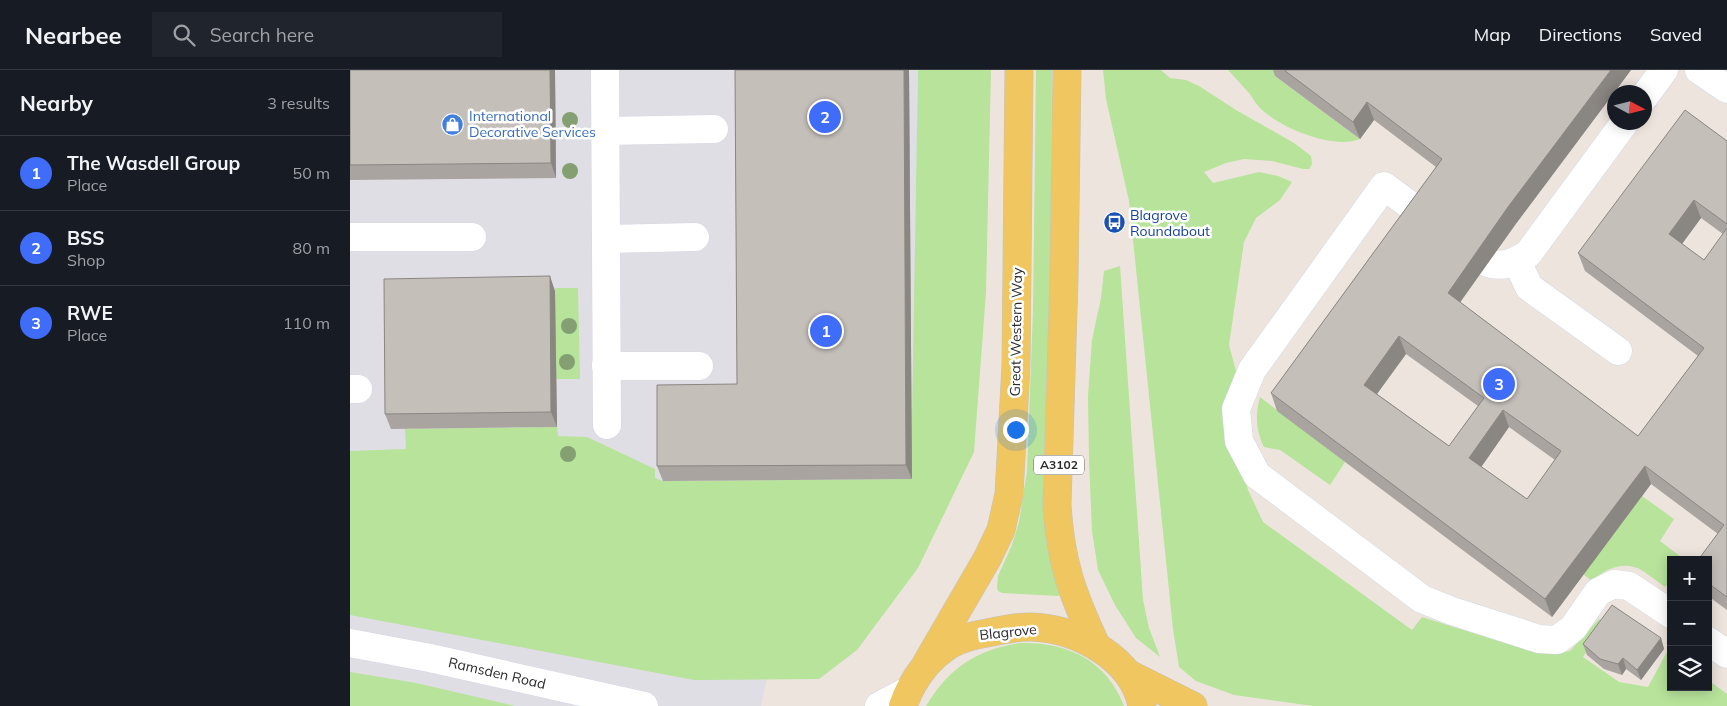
<!DOCTYPE html>
<meta charset="utf-8">
<style>
:root{--surface:#171b24;--page:#20242c;--text:#f1f3f6;--muted:#9ea1a6;--line:#363941;--accent:#3f6cf8}
body{margin:0;font-family:Mulish,sans-serif;background:var(--page);color:var(--text)}
.controls{position:absolute;right:15px;bottom:15px;display:grid;overflow:hidden;border-radius:0px;box-shadow:0 2px 12px #0003}
.controls button{width:45px;height:45px;display:grid;place-items:center;padding:0;border:0;border-bottom:1px solid var(--line);background:var(--surface);color:var(--text);font:25px sans-serif}
.compass{position:absolute;left:1257px;top:15px;width:45px;height:45px;border-radius:50%;background:var(--surface);box-shadow:0 2px 12px #0003;rotate:97deg}
.you{position:absolute;left:665px;top:359px;width:18px;height:18px;margin:-12px;border:4px solid #fff;border-radius:50%;background:#1a73e8;box-shadow:0 0 0 8px #1a73e833}
.badge{display:grid;place-items:center;width:32px;height:32px;border-radius:50%;background:var(--accent);color:#fff;font-size:16px;font-weight:700}
.pin{position:absolute;translate:-50% -50%;border:2px solid #fff;box-shadow:0 1px 5px #0006}
.list{margin:0;padding:0;list-style:none}
h2{display:flex;justify-content:space-between;align-items:center;height:65px;margin:0;padding:0 20px;font-size:21px}
h2 small{font-size:16px;font-weight:400;color:var(--muted)}
.list li{display:grid;grid-template-columns:32px 1fr auto;gap:15px;align-items:center;box-sizing:border-box;height:75px;padding:0 20px;border-top:1px solid var(--line)}
.list b{display:block;font-size:19px;white-space:nowrap}
.list p{margin:0;font-size:16px;white-space:nowrap;color:var(--muted)}
.list em{font-size:16px;font-style:normal;color:var(--muted)}
.icon{flex:none;width:28px;height:28px;fill:none;stroke:currentColor;stroke-width:2;stroke-linecap:round;stroke-linejoin:round}
.map{position:relative;flex:none;width:1377px;height:636px;overflow:hidden}
header{display:flex;align-items:center;gap:30px;box-sizing:border-box;height:70px;padding:0 25px;background:var(--surface);border-bottom:1px solid var(--line)}
header strong{font-size:24px}
nav{display:flex;gap:28px;margin-inline-start:auto;font-size:18px}
.search{width:350px;height:45px;background:var(--page);display:flex;align-items:center;gap:12px;box-sizing:border-box;padding:0 18px;border-radius:0px;color:var(--muted);font-size:19px}
main{display:flex}
aside{flex:1;background:var(--surface)}
.map>svg:first-child{display:block}
</style>
<header>
<strong>Nearbee</strong>
<div class="search"><svg class="icon" aria-label="search" viewBox="0 0 24 24"><circle cx="10" cy="10" r="6"/><path d="M15 15l6 6"/></svg>Search here</div>
<nav><a>Map</a><a>Directions</a><a>Saved</a></nav>
</header>
<main>
<aside>
<h2>Nearby<small>3 results</small></h2>
<ul class="list">
<li><span class="badge">1</span><div><b>The Wasdell Group</b><p>Place</p></div><em>50 m</em></li>
<li><span class="badge">2</span><div><b>BSS</b><p>Shop</p></div><em>80 m</em></li>
<li><span class="badge">3</span><div><b>RWE</b><p>Place</p></div><em>110 m</em></li>
</ul>
</aside>
<div class="map">
<svg width="1377" height="636" viewBox="0 0 1377 636">
<rect width="100%" height="100%" fill="#ede5dd"/>
<!-- industrial -->
<path fill="#e0dee5" d="M0 0H568L562 409 428 558 411 636H0Z"/>
<!-- green -->
<g fill="#b7e39b">
<path d="M568 0H641L636 222 624 382 568 498 507 580 469 609 344 610 0 545V381L56 379 55 359 207 357 208 366 237 367 305 399V408L313 411 561 409Z"/>
<path d="M686 0H702L701 188 693 424 700 486 710 524 708 526 652 523 648 521 647 517 648 506 662 475 669 452 677 401 683 240Z"/>
<path d="M753 0H811L820 8 836 10 849 16 886 40 944 73 961 86 962 94 959 99H953L922 91 894 89 876 93 854 102 863 113 909 102 928 106 942 112 930 130 906 148 894 172 879 275 886 301 879 327 888 383 898 420 913 452 1062 560 1072 547 1161 575 1202 584 1220 581 1249 549 1256 554 1233 587 1269 612 1298 617 1318 580 1321 582V617H1358V610L1377 624V636H963L884 625 846 611 829 597 823 559 779 131 756 29Z"/>
<path d="M878 0H929L925 6 1010 69C983 80 930 58 910 38 906 34 903 28 899 23 892 15 885 8 878 0Z"/>
<path d="M770 196 793 530 799 558 810 587 786 568 765 535 748 500 742 461 739 389 738 326 742 270 751 228 754 201Z"/>
<path d="M205 218H228L230 309H206Z"/>
<path d="M910 327 995 392 980 415 930 380 914 377C906 361 905 345 910 327Z"/>
<path d="M1292 426 1324 449 1310 471 1335 490H1321V510L1315 517C1308 512 1300 506 1293 501 1275 490 1256 498 1242 511L1233 504Z"/>
<path d="M670 573C718 572 756 590 774 636H576C599 598 626 580 670 573Z"/>
<path d="M0 602 66 613 165 636H0Z"/>
</g>
<g fill="none" stroke-linecap="round" stroke-linejoin="round">
<defs>
<g id="minor">
<path d="M255 0 257 355"/>
<path d="M1349 0 1377 19"/>
<path d="M1294 27 1314 0"/>
<path d="M255 61 364 59"/>
<path d="M1072 144 1034 116 902 300 886 339 889 371 907 405 1072 529 1102 541 1189 569 1207 570 1223 558 1248 522 1264 514 1279 516 1321 544"/>
<path d="M0 167H122"/>
<path d="M256 169 345 167"/>
<path d="M1167 191 1179 217 1268 281"/>
<path d="M1138 193C1152 198 1166 192 1178 184L1275 52"/>
<path d="M256 296H349"/>
<path d="M0 319H8"/>
<path d="M1358 571 1377 584"/>
<path d="M0 573 80 588 294 636"/>
<path d="M529 636 559 620"/>
</g>
<g id="major">
<path d="M717 0 714 209 707 434C710 490 722 524 746 575"/>
<path d="M576 594 637 489 651 460 659 424 666 295 669 0"/>
<path d="M777 603 843 636"/>
<path d="M553 636C562 610 577 589 601 574 612 568 625 565 637 563 652 560 668 556 682 557 728 559 783 588 792 636"/>
</g>
</defs>
<!-- minor casing -->
<use href="#minor" stroke="#d3d7e4" stroke-width="29"/>
<!-- major casing -->
<use href="#major" stroke="#c4c4c4" stroke-width="29"/>
<!-- minor -->
<use href="#minor" stroke="#fff" stroke-width="28"/>
<!-- major -->
<use href="#major" stroke="#efc660" stroke-width="28"/>
</g>
<!-- trees -->
<g fill="#84a072">
<circle cx="220" cy="50" r="8"/>
<circle cx="220" cy="101" r="8"/>
<circle cx="219" cy="256" r="8"/>
<circle cx="217" cy="292" r="8"/>
<circle cx="218" cy="384" r="8"/>
</g>
<!-- wall -->
<g fill="#a9a4a0" fill-rule="evenodd">
<path d="M0 0H205L206 108 0 110Z"/>
<path d="M385 0H559L562 409 313 411 307 396 387 314Z"/>
<path d="M923 0H1281L1165 155 1110 232 1288 366 1348 286 1235 201 1228 183 1377 71V540L1358 526V490L1368 464 1301 414 1202 547 927 341 921 323 1086 97 1024 50 1010 69 925 6ZM1351 148 1373 164 1354 190 1332 174ZM1056 284 1128 336 1099 376 1027 324ZM1159 357 1205 390 1177 429 1131 397Z"/>
<path d="M205 221 207 357 41 359 35 344Z"/>
<path d="M1311 568 1314 579 1291 610 1276 599 1272 605 1254 599 1237 585 1233 574Z"/>
</g>
<!-- shaded-wall -->
<g fill="#8a8682">
<path d="M200 0H205L206 108 201 93Z"/>
<path d="M554 0H559L562 409 556 395Z"/>
<path d="M1261 0H1281L1165 155 1104 241 1098 223 1158 137Z"/>
<path d="M1017 32 1024 50 1010 69 1003 52Z"/>
<path d="M1344 130 1351 148 1326 182 1319 164Z"/>
<path d="M200 206 205 221 207 357 201 342Z"/>
<path d="M1049 266 1056 284 1021 332 1014 315Z"/>
<path d="M1153 340 1159 357 1125 406 1119 388Z"/>
<path d="M1295 396 1301 414 1202 547 1195 529Z"/>
<path d="M1311 568 1314 579 1291 610 1287 600Z"/>
<path d="M1273 588 1276 599 1272 605 1268 594Z"/>
</g>
<!-- building -->
<g fill="#c5bfba" stroke="#8a8682" fill-rule="evenodd">
<path d="M0 0H200L201 93 0 95Z"/>
<path d="M385 0H554L556 395 307 396V315L387 314Z"/>
<path d="M934 0H1261L1158 137 1098 223 1288 366 1354 278 1228 183 1335 40 1377 71V154L1344 130 1319 164 1354 190 1377 158V527L1358 513V490H1348L1374 455 1295 396 1195 529 921 323 1092 89 1017 32 1003 52ZM1049 266 1134 328 1099 376 1014 315ZM1153 340 1211 381 1177 429 1119 388Z"/>
<path d="M200 206 201 342 35 344 34 209Z"/>
<path d="M1262 535 1311 568 1287 600 1273 588 1268 594 1250 589 1233 574Z"/>
</g>
<!-- icons -->
<defs>
<symbol id="shop-disc" viewBox="-11 -11 22 22"><circle r="9.5" fill="#3f7fe0" stroke="#fff"/><path d="M-5-2.5h2.3a2.7 3.5 0 0 1 5.4 0H5L5.5 6h-11ZM-1.5-2.5h3a1.5 2.3 0 0 0-3 0Z" fill="#fff"/></symbol>
<symbol id="bus-disc" viewBox="-11 -11 22 22"><circle r="9.5" fill="#1a4fb4" stroke="#fff"/><path d="M-5-6H5V4H4V6H2V4H-2V6H-4V4H-5ZM-3.5-4V0h7V-4ZM-3.5 1.2v1.5H-2V1.2ZM2 1.2v1.5H3.5V1.2Z" fill="#fff"/></symbol>
</defs>
<g fill-rule="evenodd">
<use href="#shop-disc" x="90" y="42" width="25" height="25"/>
<use href="#bus-disc" x="752" y="140" width="25" height="25"/>
</g>
<g text-anchor="middle" stroke-width="5" stroke-linejoin="round" paint-order="stroke">
<!-- shield labels -->
<rect fill="#fff" stroke="#6b6b6b" stroke-width="1" x="684" y="385.5" width="50" height="19" rx="4"/>
<g font-size="12" font-weight="bold" fill="#2b2b2b">
<text x="709" y="399">A3102</text>
</g>
<!-- shop labels -->
<g font-size="14" fill="#366cbe" stroke="#fff" text-anchor="start">
<text x="119" y="51">International<tspan x="119" dy="16">Decorative Services</tspan></text>
</g>
<!-- transit labels -->
<g font-size="14" fill="#164399" stroke="#fff" text-anchor="start">
<text x="780" y="150">Blagrove<tspan x="780" dy="16">Roundabout</tspan></text>
</g>
<!-- street labels -->
<g font-size="14" fill="#2b2b2b" stroke="#fff">
<text transform="translate(666 262) rotate(-89)" y="5">Great Western Way</text>
<text transform="translate(658 562) rotate(-6)" y="5">Blagrove</text>
<text transform="translate(147 603) rotate(13)" y="5">Ramsden Road</text>
</g>
</g>
</svg>
<div class="controls">
<button>+</button>
<button>−</button>
<button><svg class="icon" aria-label="layers" viewBox="0 0 24 24"><path d="M12 4l9 5-9 5-9-5zM3 14l9 5 9-5"/></svg></button>
</div>
<svg class="compass" viewBox="-18 -18 36 36"><path d="M0-13l5 13h-10z" fill="#e53935"/><path d="M0 13l5-13h-10z" fill="#9ea1a6"/></svg>
<div class="you"></div>
<div class="pin badge" style="left:476px;top:261px">1</div>
<div class="pin badge" style="left:475px;top:47px">2</div>
<div class="pin badge" style="left:1149px;top:314px">3</div>
</div>
</main>
